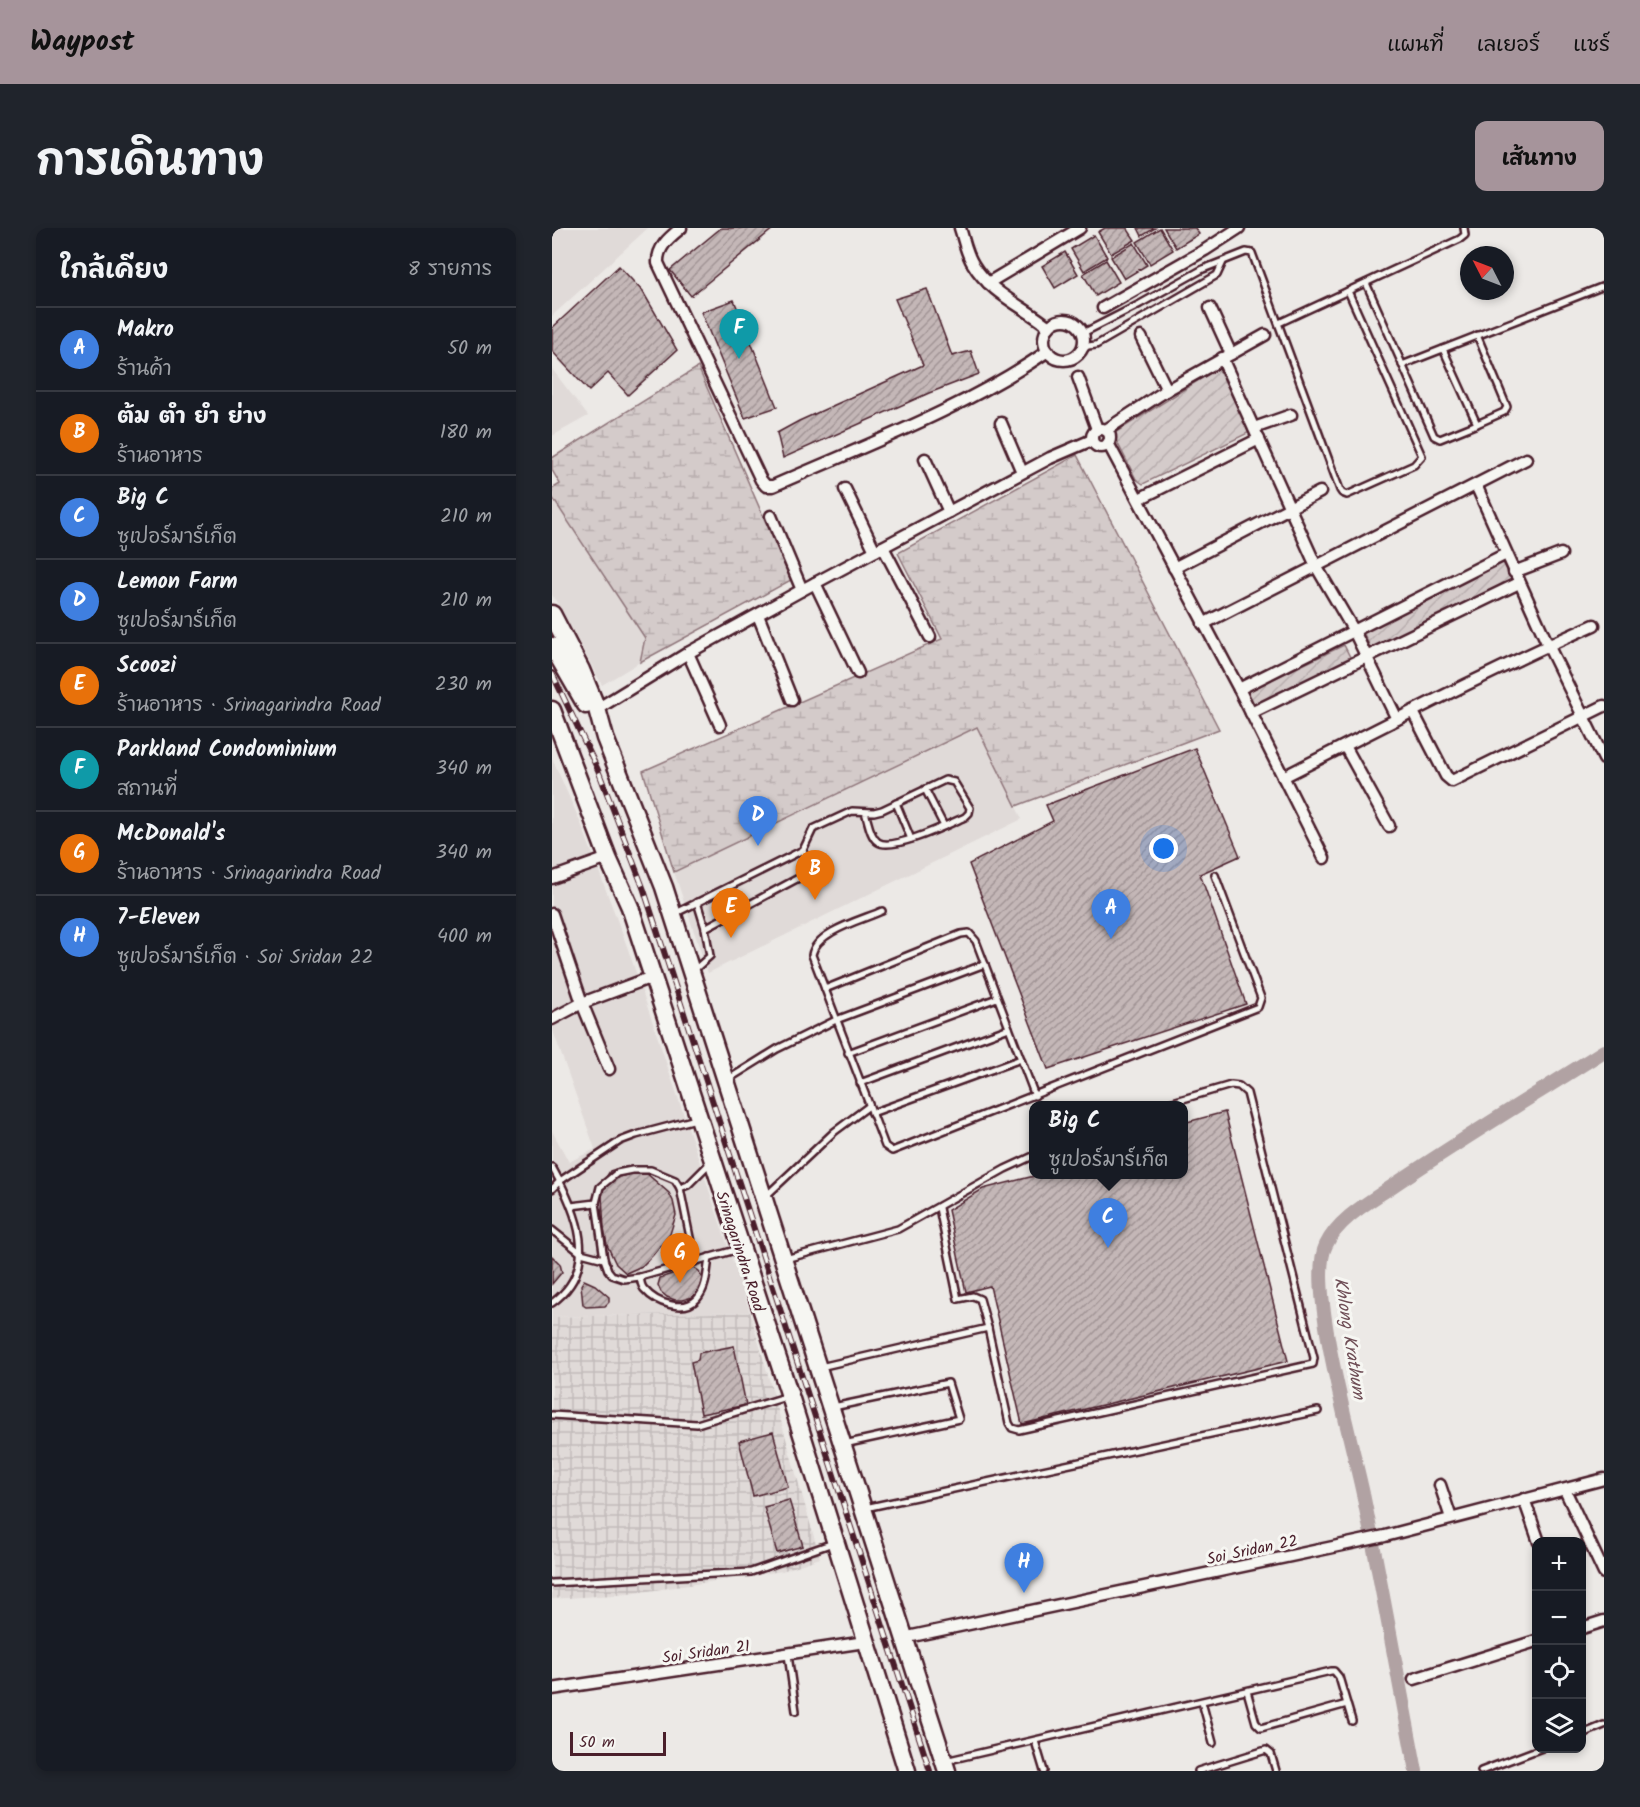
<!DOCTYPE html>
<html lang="th">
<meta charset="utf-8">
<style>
:root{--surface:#171b24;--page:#20242c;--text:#f1f3f6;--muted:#9ea1a6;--line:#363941;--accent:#a6949b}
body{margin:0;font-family:Kalam,"Playpen Sans Thai",sans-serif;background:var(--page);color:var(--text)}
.controls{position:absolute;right:18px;bottom:18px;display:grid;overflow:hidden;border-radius:12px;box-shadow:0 3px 9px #0003}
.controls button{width:54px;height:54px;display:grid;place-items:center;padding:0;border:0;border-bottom:2px solid var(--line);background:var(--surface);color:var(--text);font:30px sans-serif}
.compass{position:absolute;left:908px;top:18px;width:54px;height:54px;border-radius:50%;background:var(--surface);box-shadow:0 3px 9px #0003;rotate:312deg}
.scale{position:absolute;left:18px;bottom:15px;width:96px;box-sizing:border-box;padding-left:6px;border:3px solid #4a1f2b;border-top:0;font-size:16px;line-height:21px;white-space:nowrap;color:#4a1f2b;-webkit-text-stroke:4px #f6f6f2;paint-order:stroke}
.you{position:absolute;left:612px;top:621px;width:21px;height:21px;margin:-15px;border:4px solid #fff;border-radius:50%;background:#1a73e8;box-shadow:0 0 0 9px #1a73e833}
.badge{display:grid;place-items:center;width:39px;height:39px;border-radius:50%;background:var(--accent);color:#fff;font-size:20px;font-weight:700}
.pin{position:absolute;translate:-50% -50px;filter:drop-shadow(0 2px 3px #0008)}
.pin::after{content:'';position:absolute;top:32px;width:21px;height:18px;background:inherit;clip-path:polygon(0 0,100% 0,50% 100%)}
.popup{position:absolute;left:477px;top:873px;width:159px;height:78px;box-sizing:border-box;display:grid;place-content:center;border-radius:12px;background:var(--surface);filter:drop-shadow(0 2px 4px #0005);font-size:20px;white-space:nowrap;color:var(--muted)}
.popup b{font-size:22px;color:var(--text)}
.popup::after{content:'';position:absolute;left:50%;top:100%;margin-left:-12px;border:12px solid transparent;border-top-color:var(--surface)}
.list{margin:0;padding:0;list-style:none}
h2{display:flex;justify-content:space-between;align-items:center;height:78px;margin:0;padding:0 24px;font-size:26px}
h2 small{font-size:20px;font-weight:400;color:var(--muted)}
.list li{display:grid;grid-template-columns:39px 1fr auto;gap:18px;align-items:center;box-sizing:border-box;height:84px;padding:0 24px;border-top:2px solid var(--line)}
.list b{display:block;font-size:22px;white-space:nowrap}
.list p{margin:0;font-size:20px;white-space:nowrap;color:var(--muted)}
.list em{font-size:20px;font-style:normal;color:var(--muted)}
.icon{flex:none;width:33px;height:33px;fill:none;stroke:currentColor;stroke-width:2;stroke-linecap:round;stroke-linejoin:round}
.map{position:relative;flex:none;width:1052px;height:1543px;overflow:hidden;border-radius:12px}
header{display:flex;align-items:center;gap:36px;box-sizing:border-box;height:84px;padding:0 30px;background:var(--accent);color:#111}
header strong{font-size:28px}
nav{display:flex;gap:33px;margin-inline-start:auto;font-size:21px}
.intro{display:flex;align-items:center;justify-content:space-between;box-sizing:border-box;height:144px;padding:0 36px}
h1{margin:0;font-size:42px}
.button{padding:15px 27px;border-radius:12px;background:var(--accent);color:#111;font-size:21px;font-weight:700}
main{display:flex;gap:36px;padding:0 36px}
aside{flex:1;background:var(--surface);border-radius:12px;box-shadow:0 3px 9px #0003}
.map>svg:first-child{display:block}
</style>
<header>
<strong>Waypost</strong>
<nav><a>แผนที่</a><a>เลเยอร์</a><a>แชร์</a></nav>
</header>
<div class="intro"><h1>การเดินทาง</h1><a class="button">เส้นทาง</a></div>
<main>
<aside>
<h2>ใกล้เคียง<small>8 รายการ</small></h2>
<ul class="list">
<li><span class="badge" style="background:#3f7fe0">A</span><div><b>Makro</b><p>ร้านค้า</p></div><em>50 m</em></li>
<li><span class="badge" style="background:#e8710a">B</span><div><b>ต้ม ตำ ยำ ย่าง</b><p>ร้านอาหาร</p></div><em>180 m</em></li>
<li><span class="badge" style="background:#3f7fe0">C</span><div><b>Big C</b><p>ซูเปอร์มาร์เก็ต</p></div><em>210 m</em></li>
<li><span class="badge" style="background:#3f7fe0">D</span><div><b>Lemon Farm</b><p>ซูเปอร์มาร์เก็ต</p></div><em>210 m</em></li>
<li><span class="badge" style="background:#e8710a">E</span><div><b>Scoozi</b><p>ร้านอาหาร · Srinagarindra Road</p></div><em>230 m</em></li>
<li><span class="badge" style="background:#0f9aa8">F</span><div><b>Parkland Condominium</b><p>สถานที่</p></div><em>340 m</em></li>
<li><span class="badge" style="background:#e8710a">G</span><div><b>McDonald's</b><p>ร้านอาหาร · Srinagarindra Road</p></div><em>340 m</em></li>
<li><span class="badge" style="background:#3f7fe0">H</span><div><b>7-Eleven</b><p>ซูเปอร์มาร์เก็ต · Soi Sridan 22</p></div><em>400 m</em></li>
</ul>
</aside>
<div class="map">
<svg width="1052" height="1543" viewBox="0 0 1052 1543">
<defs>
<pattern id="industrial-grid" width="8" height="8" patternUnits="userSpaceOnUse" patternTransform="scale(1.5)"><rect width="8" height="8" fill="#e0dad8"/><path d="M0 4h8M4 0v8" fill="none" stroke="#c2bbba"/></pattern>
<pattern id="wetland-marsh" width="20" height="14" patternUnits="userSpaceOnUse" patternTransform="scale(1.5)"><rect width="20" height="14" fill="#d4cbca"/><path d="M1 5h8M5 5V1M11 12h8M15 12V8" fill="none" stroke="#b8aeae"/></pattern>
<pattern id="garden-furrows" width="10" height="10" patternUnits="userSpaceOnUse" patternTransform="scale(1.5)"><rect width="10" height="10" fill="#d4cbca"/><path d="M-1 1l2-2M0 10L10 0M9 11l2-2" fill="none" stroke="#b8aeae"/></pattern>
<pattern id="building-hatch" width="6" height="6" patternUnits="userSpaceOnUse" patternTransform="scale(1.5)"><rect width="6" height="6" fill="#c4b7b7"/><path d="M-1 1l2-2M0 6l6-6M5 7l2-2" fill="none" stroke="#a19495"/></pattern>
</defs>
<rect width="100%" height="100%" fill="#ece9e6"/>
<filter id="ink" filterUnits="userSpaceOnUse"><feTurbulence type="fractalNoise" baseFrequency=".0167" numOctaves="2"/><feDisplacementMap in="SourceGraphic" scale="12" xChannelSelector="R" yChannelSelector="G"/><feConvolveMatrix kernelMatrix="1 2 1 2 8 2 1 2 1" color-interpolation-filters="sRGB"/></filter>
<g filter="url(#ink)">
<!-- built -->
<g fill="#e0dad8">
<path d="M0 0H96L0 88Z"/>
<path d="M0 141 36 188 0 208Z"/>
<path d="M0 269 93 410 88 434 50 457 11 384 0 367Z"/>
<path d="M425 499 470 591 156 745 122 644Z"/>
<path d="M0 530 30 598 76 721 198 1084 0 1089V903L17 934 43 921 0 800Z"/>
</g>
<!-- industrial -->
<path fill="url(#industrial-grid)" d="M198 1084 268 1330 230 1343 76 1366 0 1371V1089Z"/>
<!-- wetland -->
<g fill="url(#wetland-marsh)" stroke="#8f757a" stroke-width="1.5">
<path d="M146 139 239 352 88 434 93 410 0 269V261L8 256 0 242V230Z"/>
<path d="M525 227 667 501 464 578 425 499 122 644 91 543 390 411 346 325Z"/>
</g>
<!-- garden -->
<g fill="url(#garden-furrows)" stroke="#8f757a" stroke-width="1.5">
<path d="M666 140 698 204 591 256 584 251 561 206Z"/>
<path d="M950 333 960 351 820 423 811 404Z"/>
<path d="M792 417 799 431 701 479 694 464Z"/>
</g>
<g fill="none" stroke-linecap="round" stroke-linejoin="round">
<!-- canal -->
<path stroke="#b1a2a3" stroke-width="14" d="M864 1543C846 1451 830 1358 811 1266 801 1217 754 1056 774 1017 787 989 821 972 845 955 913 909 983 867 1052 823"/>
</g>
<!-- building -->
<g fill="url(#building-hatch)" stroke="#4a1f2b" stroke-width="1.5">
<path d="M169 0H222L139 68 118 42Z"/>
<path d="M553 0H575L583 12 559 26 546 4Z"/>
<path d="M586 0H603L590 8Z"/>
<path d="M608 0 621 22 598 36 585 14Z"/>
<path d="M612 0H643L647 6 624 20Z"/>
<path d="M542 7 555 29 532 43 519 21Z"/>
<path d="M582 15 595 37 572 51 559 29Z"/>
<path d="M513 24 526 46 503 60 490 38Z"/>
<path d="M554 32 567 54 544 68 531 46Z"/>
<path d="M67 38 91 64 125 122 76 167 56 145 37 163 0 123V100Z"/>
<path d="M375 61 400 128 419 123 427 146 377 165 231 230 225 205 247 193 371 137 343 71Z"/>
<path d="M182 72 225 179 193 190 149 84Z"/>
<path d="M643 520 688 628 648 646 694 776 496 841 417 636 501 593 494 577Z"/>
<path d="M673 884 736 1133 470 1196 438 1058 414 1064 396 982 431 961 490 946H631V895Z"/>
<path d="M76 939 94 945 117 965 121 973 124 987 118 1006 101 1027 90 1038 74 1045 64 1036 55 1017 52 1000 50 969 53 951 58 943 67 940Z"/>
<path d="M0 1028 8 1036 10 1044 0 1056Z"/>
<path d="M141 1039 147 1043 150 1051 147 1062 141 1069 130 1072H123L115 1069 109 1064 106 1057 108 1050Z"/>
<path d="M32 1052 43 1057 57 1069V1074L53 1078 34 1079 31 1077 29 1057Z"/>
<path d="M182 1118 194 1177 149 1186 139 1134 146 1132 147 1125Z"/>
<path d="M221 1204 236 1259 201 1268 187 1213Z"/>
<path d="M237 1272 251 1318 225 1325 212 1279Z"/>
</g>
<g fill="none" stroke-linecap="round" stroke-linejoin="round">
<defs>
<g id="lane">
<path d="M814 55 882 208 888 211 925 196 891 121"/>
<path d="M727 95 908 11 913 7 912 0"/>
<path d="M531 105 588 76 651 41 694 24 700 25 788 262 790 265 795 267 862 237 870 228 796 63"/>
<path d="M529 123 536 118 544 117 665 47 671 34"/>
<path d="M850 137 1052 58"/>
<path d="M925 196 952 184 955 179 925 107"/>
<path d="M373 561 392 598"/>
<path d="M344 575 359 611"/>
<path d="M145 674 153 700"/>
<path d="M330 683C310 692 264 703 260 727L333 918 340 923 706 779 709 770 663 647"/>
<path d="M122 686 251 622 261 601 300 583 322 584 330 582 393 552 402 554 418 580 417 585 413 589C397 596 340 624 326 614 318 609 316 593 313 584"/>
<path d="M141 743 158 728 153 700 254 646 257 640 251 622"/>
<path d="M273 761 409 706 417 705 424 713 483 868"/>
<path d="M296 825 445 770"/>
<path d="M175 852 225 821 284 792 433 736"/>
<path d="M308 855 457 800"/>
<path d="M320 885 469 831"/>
<path d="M0 939C24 982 50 1039 0 1075"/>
<path d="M128 960 136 957 158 935"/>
<path d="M0 961 8 953 68 913 84 907 144 891"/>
<path d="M214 968 282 904 317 878"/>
<path d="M19 978 44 975"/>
<path d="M387 980 406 1071 421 1068 428 1071 436 1100"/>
<path d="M0 1002 29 1025 52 1031"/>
<path d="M233 1031 346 1001 453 941 481 928"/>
<path d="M143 1034 128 960 123 952 99 942H80L65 945 48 959 44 975 52 1031 56 1042 60 1047 72 1051 88 1049 187 1021"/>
<path d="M88 1049C89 1054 89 1059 93 1062 104 1075 132 1085 145 1071 155 1060 155 1043 157 1029"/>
<path d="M268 1139 436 1100 457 1195 460 1200 467 1202 761 1136 762 1130 695 865 687 858 679 857 607 878"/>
<path d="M281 1179 396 1155 407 1191 292 1216"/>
<path d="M0 1187 145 1196 237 1168"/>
<path d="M313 1280 766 1183"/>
<path d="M0 1355 199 1344 281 1315"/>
<path d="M236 1427 244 1483"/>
<path d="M695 1463 704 1495 709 1500 795 1476"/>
<path d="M650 1474 661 1515"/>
<path d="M1030 1506 1052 1497"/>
<path d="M483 1513 492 1543"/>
<path d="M393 1533 779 1443H782L787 1449 800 1493"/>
<path d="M646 1543 714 1522 719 1526 724 1543"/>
<path d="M929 1543 990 1520"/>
</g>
<g id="street">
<path d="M129 0C118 9 105 19 106 35L209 252 214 258H221C314 217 412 181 496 123"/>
<path d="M408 0C412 12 414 25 421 36 438 65 471 78 497 99"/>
<path d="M436 55 528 0"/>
<path d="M551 80 653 22 687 0"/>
<path d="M658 80 679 126"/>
<circle cx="512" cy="112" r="20"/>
<path d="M589 109 615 162"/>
<path d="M670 130 764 338 802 403 845 491"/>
<path d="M526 149 545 201"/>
<path d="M449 195 470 244"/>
<path d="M702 200 739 187"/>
<circle cx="549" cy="210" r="9"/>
<path d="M554 202 615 162 713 107"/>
<path d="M556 215 687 461 772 630"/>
<path d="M373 231 397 284"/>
<path d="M924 257 996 417 1052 531"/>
<path d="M293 261 323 323"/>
<path d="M587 271 707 211"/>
<path d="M219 288 250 362"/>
<path d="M331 319 378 409"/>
<path d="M622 340 768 264"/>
<path d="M962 344 1009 326"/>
<path d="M263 355 306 445"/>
<path d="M206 387 240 472"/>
<path d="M651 396 974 231"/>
<path d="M136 425 168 497"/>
<path d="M687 461 954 326"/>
<path d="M45 481 136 425 250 362 498 230 540 212"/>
<path d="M861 484 894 548 900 553 1052 478"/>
<path d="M699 485 967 355"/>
<path d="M793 518 837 598"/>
<path d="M731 549C834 497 937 443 1042 397"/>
<path d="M0 650 56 630"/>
<path d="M0 686 30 775 57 841"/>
<path d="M0 791 30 775 100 749"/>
<path d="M888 1257 899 1290"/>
<path d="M1013 1262 1052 1345"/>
<path d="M972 1271 987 1314"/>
<path d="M1030 1400 1052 1393"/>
<path d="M351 1410 833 1308 1052 1251"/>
<path d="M862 1451 984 1413"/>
<path d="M0 1461 313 1414"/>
</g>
<g id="primary">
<path d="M0 386 29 442 45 481 53 510 112 659 395 1543"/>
<path d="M0 418 34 477"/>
<path d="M0 482 56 630 78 679 238 1168 355 1543"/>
</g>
</defs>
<!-- lane casing -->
<use href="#lane" stroke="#4a1f2b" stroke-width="10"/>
<!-- street casing -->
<use href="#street" stroke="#4a1f2b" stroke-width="15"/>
<!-- primary casing -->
<use href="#primary" stroke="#4a1f2b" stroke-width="21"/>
<!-- lane -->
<use href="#lane" stroke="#f6f6f2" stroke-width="5"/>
<!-- street -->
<use href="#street" stroke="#f6f6f2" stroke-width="10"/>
<!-- primary -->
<use href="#primary" stroke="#f6f6f2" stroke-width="16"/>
<defs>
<path id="rail" d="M0 445 46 542 92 662 378 1543"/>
</defs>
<!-- rail casing -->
<use href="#rail" stroke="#4a1f2b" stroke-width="6"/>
<!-- rail -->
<use href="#rail" stroke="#f6f6f2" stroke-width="4" stroke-dasharray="11" stroke-linecap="butt"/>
</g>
</g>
<g text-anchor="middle" stroke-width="6" stroke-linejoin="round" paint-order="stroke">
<!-- street labels -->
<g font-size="16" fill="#4a1f2b" stroke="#f6f6f2">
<text transform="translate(189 1023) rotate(72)" y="6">Srinagarindra Road</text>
<text transform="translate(700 1321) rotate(-12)" y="6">Soi Sridan 22</text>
<text transform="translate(154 1423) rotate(-8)" y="6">Soi Sridan 21</text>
</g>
<!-- water labels -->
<g font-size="18" font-style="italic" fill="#6e4d55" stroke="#f6f6f2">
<text transform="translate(798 1110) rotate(81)" y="6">Khlong Krathum</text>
</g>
</g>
</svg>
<div class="controls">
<button>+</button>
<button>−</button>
<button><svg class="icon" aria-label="locate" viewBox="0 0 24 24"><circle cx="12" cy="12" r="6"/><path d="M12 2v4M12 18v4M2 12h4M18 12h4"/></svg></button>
<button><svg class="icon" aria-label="layers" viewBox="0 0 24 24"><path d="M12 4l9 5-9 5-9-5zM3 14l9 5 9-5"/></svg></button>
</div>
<svg class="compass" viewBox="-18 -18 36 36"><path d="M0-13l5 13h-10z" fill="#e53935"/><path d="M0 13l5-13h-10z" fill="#9ea1a6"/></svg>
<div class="scale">50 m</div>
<div class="you"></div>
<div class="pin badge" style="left:559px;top:711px;background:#3f7fe0">A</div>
<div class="pin badge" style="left:263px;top:672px;background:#e8710a">B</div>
<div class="pin badge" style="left:556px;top:1020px;background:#3f7fe0">C</div>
<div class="popup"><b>Big C</b>ซูเปอร์มาร์เก็ต</div>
<div class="pin badge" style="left:206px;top:618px;background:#3f7fe0">D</div>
<div class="pin badge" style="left:179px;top:710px;background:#e8710a">E</div>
<div class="pin badge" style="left:187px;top:131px;background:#0f9aa8">F</div>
<div class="pin badge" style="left:128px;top:1055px;background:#e8710a">G</div>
<div class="pin badge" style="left:472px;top:1365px;background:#3f7fe0">H</div>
</div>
</main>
